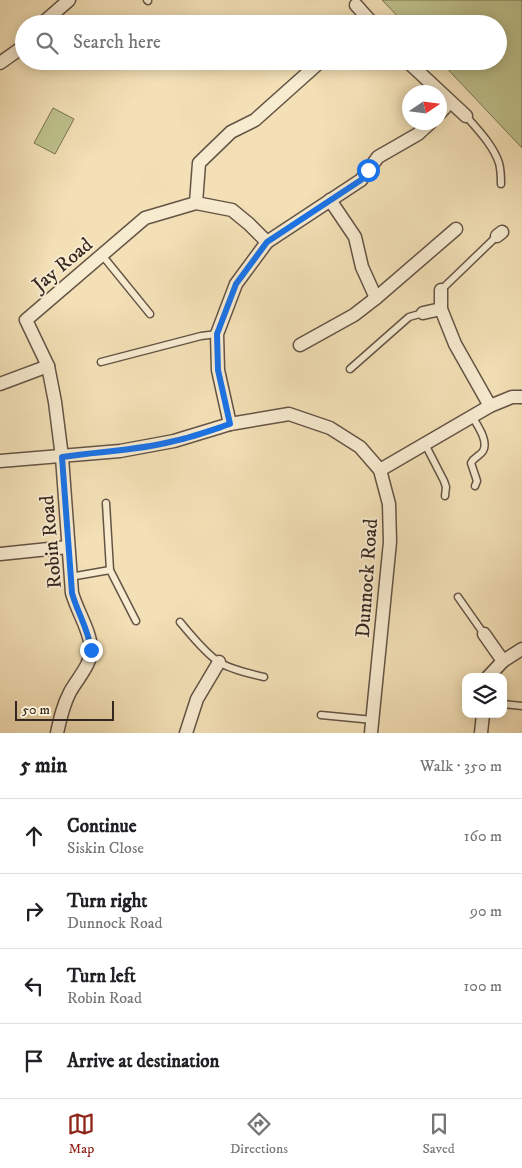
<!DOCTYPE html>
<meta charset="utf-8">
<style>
:root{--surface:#fff;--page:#f2f2f2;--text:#202124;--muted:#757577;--line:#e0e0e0;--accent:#8f2418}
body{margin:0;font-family:"IM FELL DW Pica",serif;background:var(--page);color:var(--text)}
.controls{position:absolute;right:15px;bottom:15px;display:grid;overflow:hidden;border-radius:10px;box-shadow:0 2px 12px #0003}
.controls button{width:45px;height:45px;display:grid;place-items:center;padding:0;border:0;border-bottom:1px solid var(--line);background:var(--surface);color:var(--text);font:25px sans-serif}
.compass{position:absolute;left:402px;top:85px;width:45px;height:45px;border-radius:50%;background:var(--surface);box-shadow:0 2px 12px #0003;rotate:77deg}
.scale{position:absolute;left:15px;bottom:12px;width:99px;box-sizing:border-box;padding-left:5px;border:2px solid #352620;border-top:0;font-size:14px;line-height:18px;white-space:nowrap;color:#352620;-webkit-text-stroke:4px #f7ebd0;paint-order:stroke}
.stop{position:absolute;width:15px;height:15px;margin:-11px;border:4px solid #1a73e8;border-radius:50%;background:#fff}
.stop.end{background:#1a73e8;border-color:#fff;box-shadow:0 1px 5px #0008}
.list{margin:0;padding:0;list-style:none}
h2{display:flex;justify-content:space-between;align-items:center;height:65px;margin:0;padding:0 20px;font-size:21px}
h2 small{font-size:16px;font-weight:400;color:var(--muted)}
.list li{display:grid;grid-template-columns:32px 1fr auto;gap:15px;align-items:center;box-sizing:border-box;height:75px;padding:0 20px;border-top:1px solid var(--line)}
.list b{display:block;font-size:19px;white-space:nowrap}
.list p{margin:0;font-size:16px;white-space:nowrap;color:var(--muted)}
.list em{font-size:16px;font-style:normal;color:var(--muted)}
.icon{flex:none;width:28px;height:28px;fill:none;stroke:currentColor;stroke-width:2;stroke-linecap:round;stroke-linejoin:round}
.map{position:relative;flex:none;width:522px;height:733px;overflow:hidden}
.search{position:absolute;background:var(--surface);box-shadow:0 2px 12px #0003;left:15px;right:15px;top:15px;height:55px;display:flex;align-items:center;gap:12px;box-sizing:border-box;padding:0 18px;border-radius:28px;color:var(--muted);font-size:19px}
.sheet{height:365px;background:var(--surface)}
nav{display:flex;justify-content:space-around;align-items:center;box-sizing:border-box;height:70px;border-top:1px solid var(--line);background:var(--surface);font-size:14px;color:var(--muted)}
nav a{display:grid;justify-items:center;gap:2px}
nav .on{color:var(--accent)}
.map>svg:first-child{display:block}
</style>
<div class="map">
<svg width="522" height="733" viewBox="0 0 522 733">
<rect width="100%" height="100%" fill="#f3e0b6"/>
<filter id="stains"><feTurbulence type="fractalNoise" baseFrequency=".004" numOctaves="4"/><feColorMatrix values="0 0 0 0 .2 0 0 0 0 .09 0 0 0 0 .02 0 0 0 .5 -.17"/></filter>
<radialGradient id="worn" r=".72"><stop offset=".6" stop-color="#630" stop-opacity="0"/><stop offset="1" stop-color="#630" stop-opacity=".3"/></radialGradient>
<!-- green -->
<g fill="#bec18c" stroke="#7a7456">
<path d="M382 0H522V148L440 61H498V24H405Z"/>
<path d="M53 108 74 119 55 154 34 143Z"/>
</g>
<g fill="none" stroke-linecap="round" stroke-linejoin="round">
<defs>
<g id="service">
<path d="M147 0 148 1"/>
<path d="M466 116C478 130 493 145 499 163 501 170 501 177 501 184"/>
<path d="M102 255 150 314"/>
<path d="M441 290 497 236"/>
<path d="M101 362 201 336 217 334"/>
<path d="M350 369 409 317 423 313"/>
<path d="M472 416C477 425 489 441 483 451 480 456 474 457 471 463L477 481 475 486"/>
<path d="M425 444 444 481 446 487 445 496"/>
<path d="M106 503 110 570 136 621"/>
<path d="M70 577 110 570"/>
<path d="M458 597 484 634"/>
<path d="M180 622C190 634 206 654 219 662 229 669 251 674 264 677"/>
<path d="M503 704 522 706"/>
<path d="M321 715 373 720"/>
</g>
<g id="minor">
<path d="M356 5 373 24"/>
<path d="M44 22 69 0"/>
<path d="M407 61 466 116"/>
<path d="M0 63 24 46"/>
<path d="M440 113 450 102"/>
<path d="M330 200 355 237 362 267 376 298"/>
<path d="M196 203 199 163 231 132 255 120 321 61"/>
<path d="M497 236 502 232"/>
<path d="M267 242 361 180 378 157 418 134 431 122"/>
<path d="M441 290V309L455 344 490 406"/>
<path d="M423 313 441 309"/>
<path d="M300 345 354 315 376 298 456 229"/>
<path d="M0 384 48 366"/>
<path d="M0 461 120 451 174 441 230 424 289 414 330 428 360 447 380 470 389 504 390 542 371 733"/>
<path d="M380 470 490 406 512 397H522"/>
<path d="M0 554 68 547"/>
<path d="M484 634 503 661"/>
<path d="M488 677 503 661 522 649"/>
<path d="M57 733C60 719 63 705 70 692 77 679 92 664 91 648 90 630 77 611 72 593L62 457 55 402 48 366 26 320 145 218 196 203 232 210 249 224 267 242 236 284 217 334 218 370 230 424"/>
<path d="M186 733 197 699 219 662"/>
<path d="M481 733 483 714"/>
</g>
</defs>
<!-- service casing -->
<use href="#service" stroke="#645446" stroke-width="9"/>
<!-- minor casing -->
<use href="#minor" stroke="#645446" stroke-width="15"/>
<!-- service -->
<use href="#service" stroke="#f7ebd0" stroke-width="6"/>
<!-- minor -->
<use href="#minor" stroke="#f7ebd0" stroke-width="12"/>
</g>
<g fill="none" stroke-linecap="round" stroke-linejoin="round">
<!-- route -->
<path stroke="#1a73e8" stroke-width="6" d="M91 650C89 630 77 612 72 593L62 457C99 451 137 451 174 441 193 437 212 430 230 424L218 370 217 334 236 284 267 242 361 180 368 170"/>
</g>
<g text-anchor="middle" stroke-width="4" stroke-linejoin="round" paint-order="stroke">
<!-- street labels -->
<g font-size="20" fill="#352620" stroke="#f7ebd0">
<text transform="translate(62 264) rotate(-40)" y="7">Jay Road</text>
<text transform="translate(50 542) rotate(-95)" y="7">Robin Road</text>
<text transform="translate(366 578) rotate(-86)" y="7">Dunnock Road</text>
</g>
</g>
<rect width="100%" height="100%" filter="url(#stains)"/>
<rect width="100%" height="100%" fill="url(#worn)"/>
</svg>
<div class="controls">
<button><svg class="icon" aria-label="layers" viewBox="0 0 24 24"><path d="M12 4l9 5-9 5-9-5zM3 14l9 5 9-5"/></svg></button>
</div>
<svg class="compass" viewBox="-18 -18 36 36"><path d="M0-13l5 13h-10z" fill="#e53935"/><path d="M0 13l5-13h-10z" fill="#757577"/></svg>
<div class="scale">50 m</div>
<div class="stop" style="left:368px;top:170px"></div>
<div class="stop end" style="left:91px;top:650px"></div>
<div class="search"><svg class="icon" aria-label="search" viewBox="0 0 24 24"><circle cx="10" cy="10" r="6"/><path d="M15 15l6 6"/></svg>Search here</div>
</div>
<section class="sheet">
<h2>5 min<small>Walk · 350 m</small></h2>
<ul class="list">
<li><svg class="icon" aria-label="ahead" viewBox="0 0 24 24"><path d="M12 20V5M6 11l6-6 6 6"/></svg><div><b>Continue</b><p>Siskin Close</p></div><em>160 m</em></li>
<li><svg class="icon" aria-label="right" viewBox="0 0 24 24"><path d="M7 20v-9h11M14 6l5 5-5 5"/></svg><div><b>Turn right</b><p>Dunnock Road</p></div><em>90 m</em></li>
<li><svg class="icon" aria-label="left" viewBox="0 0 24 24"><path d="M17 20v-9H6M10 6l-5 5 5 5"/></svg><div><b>Turn left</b><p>Robin Road</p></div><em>100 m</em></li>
<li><svg class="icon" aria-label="arrive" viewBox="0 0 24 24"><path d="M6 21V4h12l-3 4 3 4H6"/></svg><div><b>Arrive at destination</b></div></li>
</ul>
</section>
<nav>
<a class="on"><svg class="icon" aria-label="map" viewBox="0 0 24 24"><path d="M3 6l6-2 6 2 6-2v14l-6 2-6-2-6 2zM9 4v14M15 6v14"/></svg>Map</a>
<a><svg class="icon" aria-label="directions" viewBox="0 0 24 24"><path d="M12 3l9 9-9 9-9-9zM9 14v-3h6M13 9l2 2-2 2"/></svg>Directions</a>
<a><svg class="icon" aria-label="saved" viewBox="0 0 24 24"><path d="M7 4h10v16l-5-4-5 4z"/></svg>Saved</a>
</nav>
